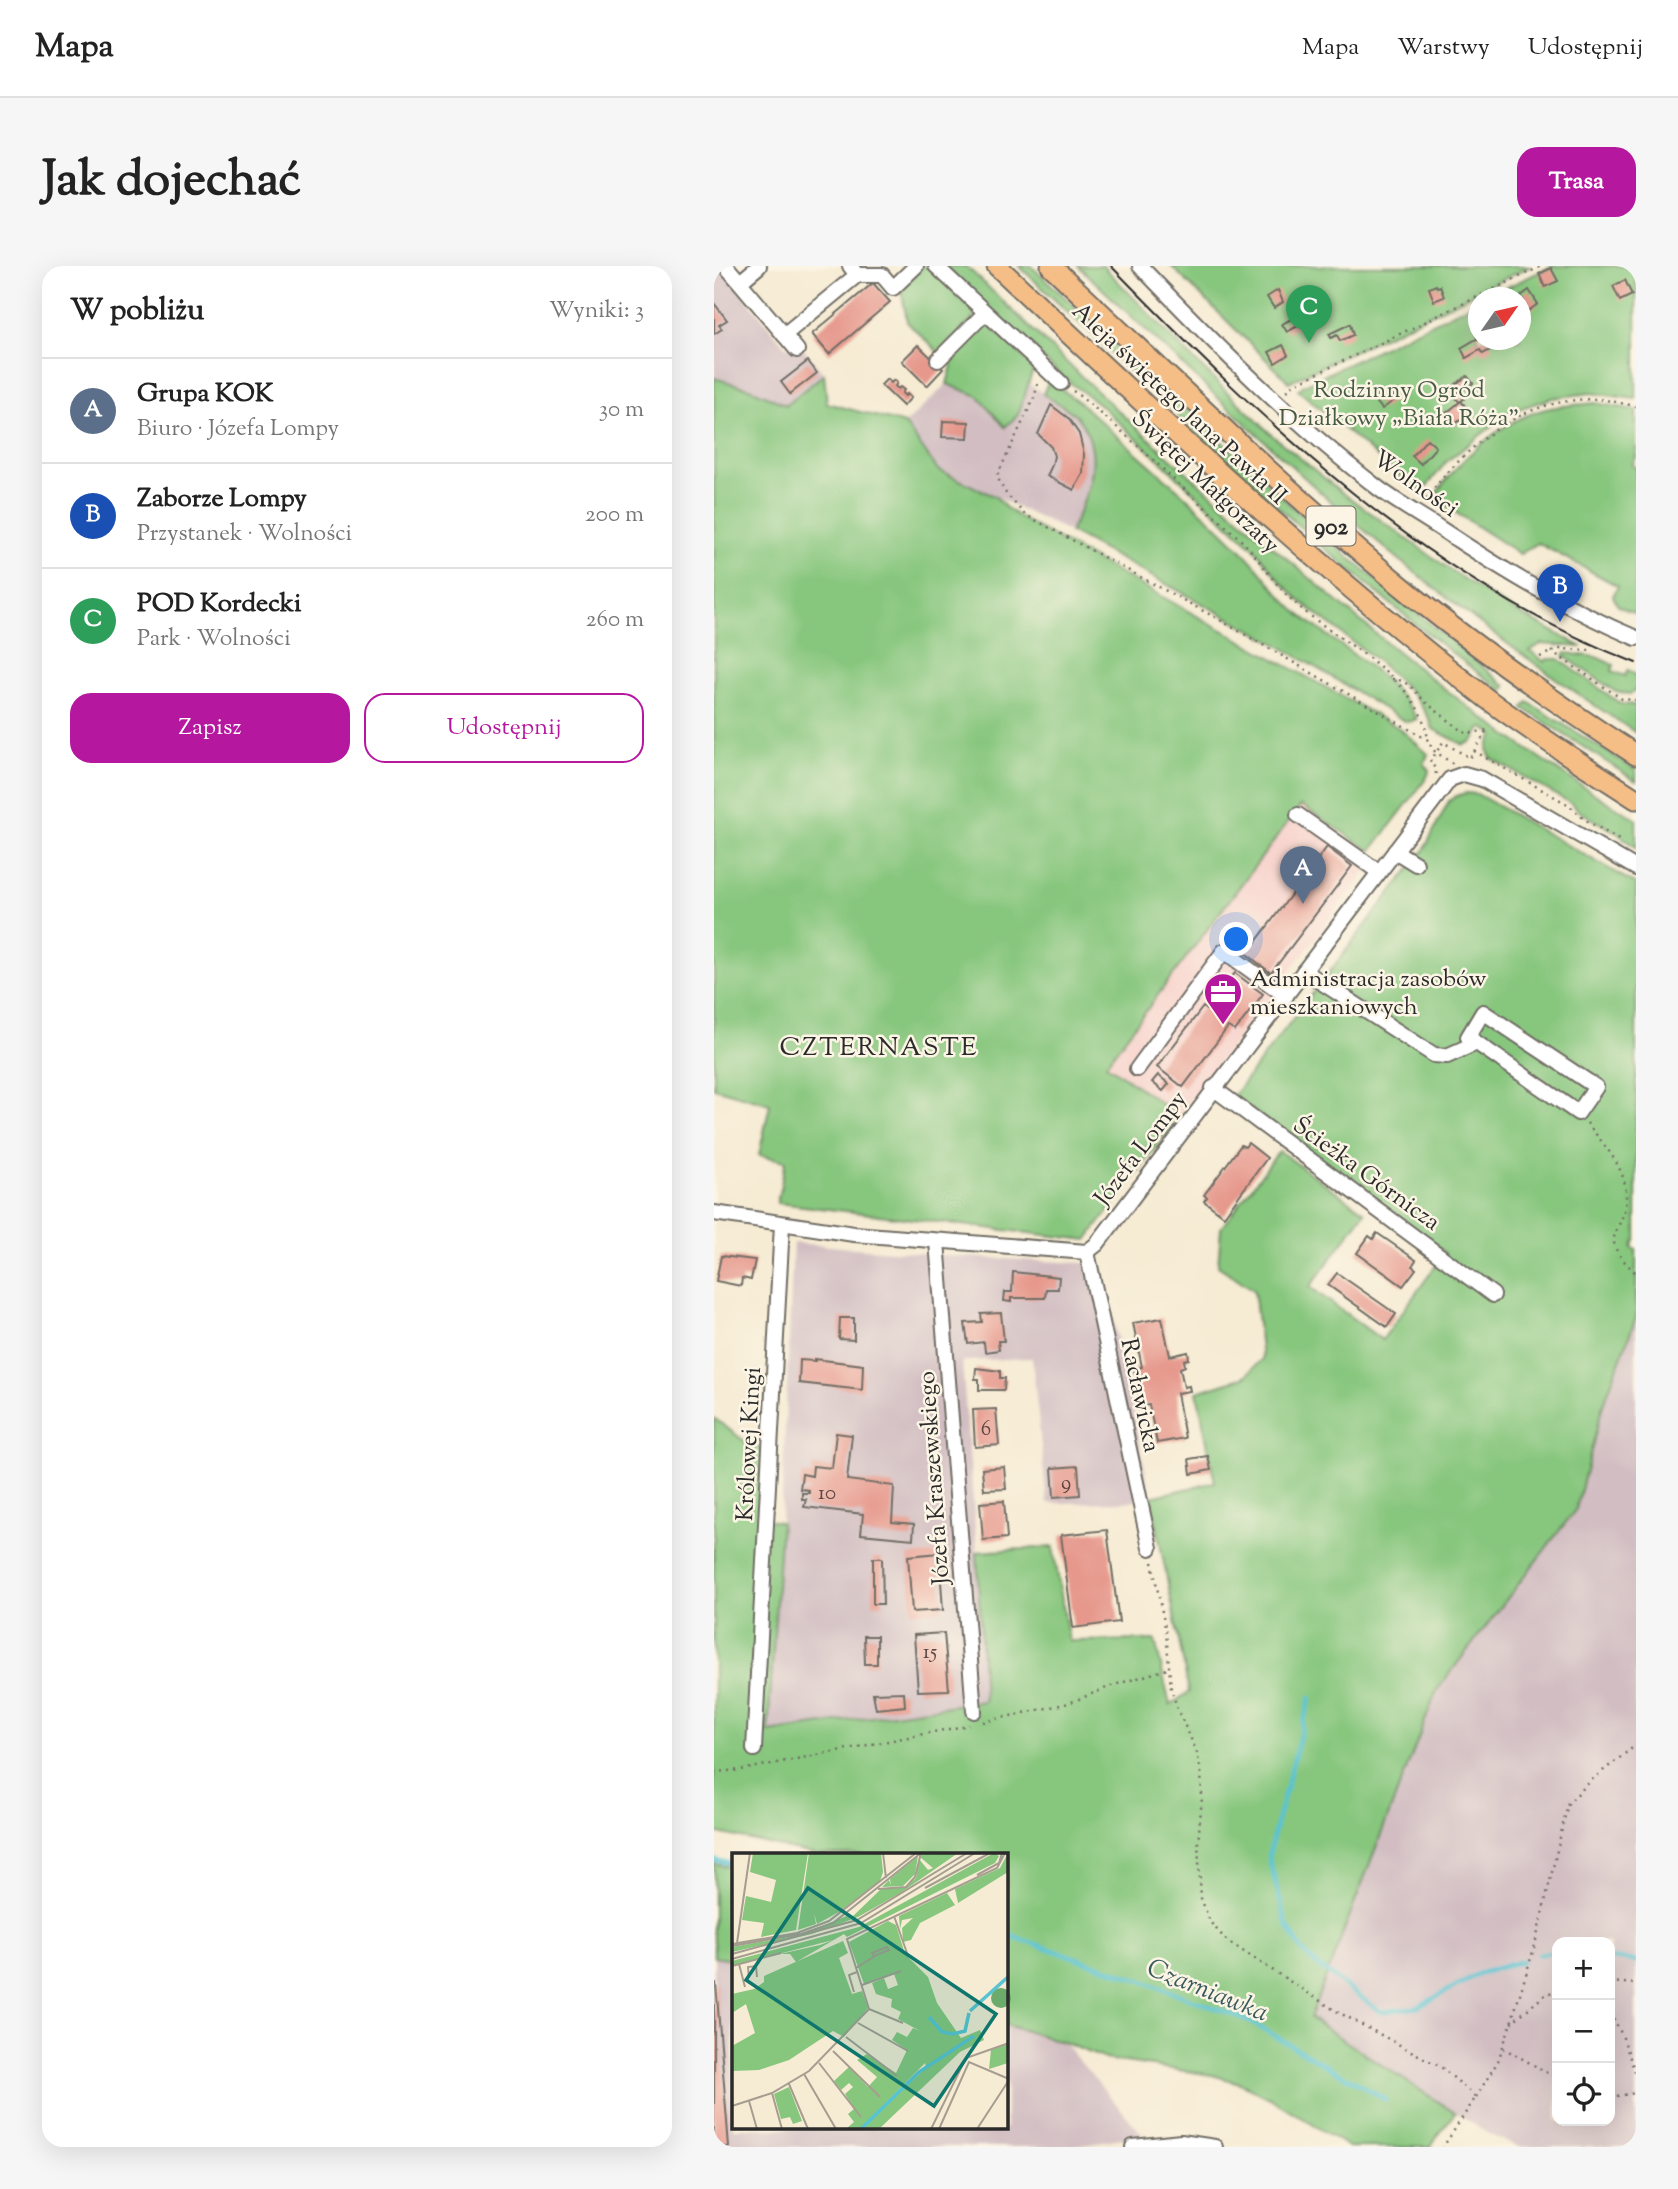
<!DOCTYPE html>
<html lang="pl">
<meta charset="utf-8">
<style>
:root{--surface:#fff;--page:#f6f6f6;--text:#222;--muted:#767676;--line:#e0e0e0;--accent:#b5179e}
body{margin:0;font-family:"Sorts Mill Goudy",serif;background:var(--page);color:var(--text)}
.controls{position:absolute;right:21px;bottom:21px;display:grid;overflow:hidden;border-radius:14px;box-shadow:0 7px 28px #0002}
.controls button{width:63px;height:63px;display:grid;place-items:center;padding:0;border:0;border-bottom:2px solid var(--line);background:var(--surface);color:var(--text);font:35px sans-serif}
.compass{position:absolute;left:754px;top:21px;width:63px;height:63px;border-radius:50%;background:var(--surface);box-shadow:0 7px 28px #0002;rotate:56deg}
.you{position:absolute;left:523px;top:674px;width:24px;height:24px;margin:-18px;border:5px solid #fff;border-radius:50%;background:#1a73e8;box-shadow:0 0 0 10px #1a73e833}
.badge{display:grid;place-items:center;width:46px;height:46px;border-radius:50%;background:var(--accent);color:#fff;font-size:23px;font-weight:700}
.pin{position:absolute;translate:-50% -58px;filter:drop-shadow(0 2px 4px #0008)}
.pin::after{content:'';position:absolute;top:37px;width:24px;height:21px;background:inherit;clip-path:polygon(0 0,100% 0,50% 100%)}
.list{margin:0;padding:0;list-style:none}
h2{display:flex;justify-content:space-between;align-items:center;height:91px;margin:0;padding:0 28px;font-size:30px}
h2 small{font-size:23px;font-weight:400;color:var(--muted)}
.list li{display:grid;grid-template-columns:46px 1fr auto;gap:21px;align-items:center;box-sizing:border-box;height:105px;padding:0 28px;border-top:2px solid var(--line)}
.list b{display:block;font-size:26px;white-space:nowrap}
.list p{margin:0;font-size:23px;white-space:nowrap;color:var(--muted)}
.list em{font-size:23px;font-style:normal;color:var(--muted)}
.actions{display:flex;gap:14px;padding:21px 28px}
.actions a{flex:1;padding:16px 0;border:2px solid var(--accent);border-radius:21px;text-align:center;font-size:24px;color:var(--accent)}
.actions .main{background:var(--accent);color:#fff}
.icon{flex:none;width:38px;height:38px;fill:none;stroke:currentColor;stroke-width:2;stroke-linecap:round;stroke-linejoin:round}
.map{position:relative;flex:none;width:922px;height:1881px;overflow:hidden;border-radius:21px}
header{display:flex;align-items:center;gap:42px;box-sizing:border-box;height:98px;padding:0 35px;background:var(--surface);border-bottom:2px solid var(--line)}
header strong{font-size:33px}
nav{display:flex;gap:38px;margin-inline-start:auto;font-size:24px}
.intro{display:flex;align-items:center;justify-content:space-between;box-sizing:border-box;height:168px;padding:0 42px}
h1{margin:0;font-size:49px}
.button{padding:18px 32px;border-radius:21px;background:var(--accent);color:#fff;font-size:24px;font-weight:700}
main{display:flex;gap:42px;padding:0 42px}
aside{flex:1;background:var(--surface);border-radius:21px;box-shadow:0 7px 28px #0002}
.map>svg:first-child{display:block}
</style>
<header>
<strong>Mapa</strong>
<nav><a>Mapa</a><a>Warstwy</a><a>Udostępnij</a></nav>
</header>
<div class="intro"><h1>Jak dojechać</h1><a class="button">Trasa</a></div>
<main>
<aside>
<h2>W pobliżu<small>Wyniki: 3</small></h2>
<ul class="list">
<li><span class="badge" style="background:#5c6f8a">A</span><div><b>Grupa KOK</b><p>Biuro · Józefa Lompy</p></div><em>30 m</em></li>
<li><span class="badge" style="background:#1a4fb4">B</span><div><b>Zaborze Lompy</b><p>Przystanek · Wolności</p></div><em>200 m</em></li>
<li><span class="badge" style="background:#2e9e5b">C</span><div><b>POD Kordecki</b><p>Park · Wolności</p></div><em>260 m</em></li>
</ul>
<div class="actions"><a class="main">Zapisz</a><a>Udostępnij</a></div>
</aside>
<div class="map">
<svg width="922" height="1881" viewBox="0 0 922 1881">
<rect width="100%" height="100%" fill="#fcf5e5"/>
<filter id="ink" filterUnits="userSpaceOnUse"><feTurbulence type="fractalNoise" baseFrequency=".0143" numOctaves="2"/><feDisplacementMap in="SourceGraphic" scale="14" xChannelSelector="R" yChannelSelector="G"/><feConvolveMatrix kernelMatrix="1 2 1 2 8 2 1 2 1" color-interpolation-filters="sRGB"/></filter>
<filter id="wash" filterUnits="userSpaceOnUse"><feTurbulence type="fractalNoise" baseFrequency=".00686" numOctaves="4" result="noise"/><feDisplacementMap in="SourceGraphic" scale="28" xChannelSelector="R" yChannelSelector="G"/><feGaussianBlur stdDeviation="1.57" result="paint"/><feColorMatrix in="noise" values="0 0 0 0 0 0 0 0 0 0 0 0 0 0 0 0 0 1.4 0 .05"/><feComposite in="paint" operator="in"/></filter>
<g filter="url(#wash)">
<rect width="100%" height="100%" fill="#f6ebd3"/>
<!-- built -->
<path fill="#f7d0cb" d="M587 539 660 595 465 850 392 798Z"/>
<!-- industrial -->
<g fill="#d2bec2" fill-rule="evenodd">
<path d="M0 0H5L72 81 82 74 110 108 72 139 35 122 0 112Z"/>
<path d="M233 118 304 149 315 118 360 148 372 165 379 186V210L372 234 356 266 224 204 191 158Z"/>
<path d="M79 977 251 991 388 998 437 1231 411 1236 333 1237 318 1092 248 1095 263 1286 270 1435 54 1466 67 1256Z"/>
<path d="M922 1052V1881H806L778 1870 595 1753 723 1424 862 1243 888 1142ZM843 1676H896V1855H843Z"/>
<path d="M0 1690 19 1694V1862H292V1759L349 1776 429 1869 349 1881H0Z"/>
</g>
<!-- green -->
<g fill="#86c67d" stroke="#587854" stroke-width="2">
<path d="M213 0 260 45 261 50 225 87 193 56 187 21 208 1Z"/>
<path d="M230 0H252C305 50 356 101 410 150 469 204 529 256 590 307 694 397 802 483 922 553V582L903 567 865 545 858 538 778 493C771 484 775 478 780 469L768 461 759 475 750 479 719 463 715 452 699 428 665 396 587 336 566 315 540 282 384 137 351 113Z"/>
<path d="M305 0H317L620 279 792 420 789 425C615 298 461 147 305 0Z"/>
<path d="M364 0H389L478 92 559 170 626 225 745 310 797 343 868 381 827 378 816 385 831 396 833 393H845L907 438 922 439V467C817 398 715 322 621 239 533 161 449 80 364 0Z"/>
<path d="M457 0H817L575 116Z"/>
<path d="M838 0H922V133L877 127 838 132 798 145 733 195 710 224H705L692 215 584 124 590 119 764 35V74H806V32L772 31Z"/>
<path d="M273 57 320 101 304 149 291 161 264 130 233 118 238 99 234 95 269 58Z"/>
<path d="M110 108 113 137 191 158 224 204 282 231 292 242 310 254 685 462 714 488 710 498 716 504 712 513 657 585 587 539 392 798 465 850 373 974 63 937 72 895 45 889 56 838 0 822V112L35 122 72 139Z"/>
<path d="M335 114 365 136C420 186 480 235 531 288 550 307 564 330 584 347 623 380 679 408 703 453L695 456 689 454 556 374 356 266C374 230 394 184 361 149 353 141 339 135 329 128Z"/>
<path d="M881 137 922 144V191L918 199 922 201V348L904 340 899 330 904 320 824 277 806 288 719 232C744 194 787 154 832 143 848 139 865 139 881 137Z"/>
<path d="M852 387 882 391 900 399 898 405 911 410 914 404 922 409V424L916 428 902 426 850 390Z"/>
<path d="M814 436 922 504V515L809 442Z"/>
<path d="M752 527 763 528 922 618V972L918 982 922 984V1052L888 1142 862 1243 723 1424 596 1752 741 1847 725 1867 717 1881H635L556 1832 526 1817 498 1809 391 1793 349 1776 292 1759V1589H102L0 1566V1152L37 1180 51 1183 46 1253 67 1256 54 1466 270 1435 263 1286 339 1281 355 1375 441 1374 456 1439 475 1426 437 1231 501 1216 483 1126 530 1111 548 1093 540 1024 504 1000 507 962 565 885 651 946 596 1021 668 1074 731 987 519 830 710 584 735 535 742 530Z"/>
<path d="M0 1598 19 1601V1694L0 1691Z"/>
</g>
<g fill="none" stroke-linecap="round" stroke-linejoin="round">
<!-- stream -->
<g stroke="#58c3d2" stroke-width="4.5">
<path d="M596 1432 557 1578 555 1593 573 1660 587 1683 601 1698 667 1746 704 1741 764 1708 808 1695"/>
<path d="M0 1594 19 1598"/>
<path d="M292 1668 418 1711 533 1754 672 1834"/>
<path d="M825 1689 837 1686H843"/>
<path d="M896 1692 922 1695"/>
</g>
</g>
<g id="blocks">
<!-- building -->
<g fill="#e6988c">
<path d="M837 2 844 15 831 21 825 8Z"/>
<path d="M911 14 918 29 906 35 899 20Z"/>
<path d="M159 17 176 36 115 88 98 68Z"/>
<path d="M722 19 723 21 726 20 730 31 720 35 715 22Z"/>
<path d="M564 24 569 36 560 42 553 31Z"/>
<path d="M815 24 824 38 814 45 807 30Z"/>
<path d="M0 37 13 54 5 59 8 63 0 68Z"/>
<path d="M590 40 597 53 573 66 568 58 581 51 579 47Z"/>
<path d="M636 58 639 69 626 75 623 69 617 72 615 68Z"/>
<path d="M764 65V74H774L779 82 769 88 766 84 752 92 747 82 764 72 761 67Z"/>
<path d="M204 79 229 103 213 120 188 95Z"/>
<path d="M569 79 574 89 561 97 555 86Z"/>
<path d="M94 95 103 107 76 128 67 116Z"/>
<path d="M753 110 759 117 748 125 742 118Z"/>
<path d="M173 113 177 117 180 114 183 117 181 120 184 123 186 121 190 124 188 127 191 130 193 128 197 132 189 140 167 119Z"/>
<path d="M741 120 750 133 747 135 756 146 740 159 731 148 747 135 745 136 736 123Z"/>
<path d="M666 127 670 133 677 127 682 133 668 143 659 132Z"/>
<path d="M337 139 354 152 365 168 370 188 369 208 360 224 333 210 338 199 340 190 337 181 324 168Z"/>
<path d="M229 155 255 156 254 172 228 171Z"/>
<path d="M713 173 722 181 707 198 698 190Z"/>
<path d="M613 581 638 600 557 707 525 682 533 671 541 677Z"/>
<path d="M521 707 549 728 521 765 514 761 469 821 443 801 489 741 492 744Z"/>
<path d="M444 809 455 818 449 825 438 816Z"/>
<path d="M534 877 553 892 510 950 490 935 493 931 490 929 527 879 531 881Z"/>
<path d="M663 967 702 994 698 1000 702 1003 689 1020 643 987 655 970 659 973Z"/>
<path d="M7 990 41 994 37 1014 28 1012 27 1020 2 1015Z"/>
<path d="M299 1006 345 1011 344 1023H332L331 1032H297V1036L290 1035 291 1026H298Z"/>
<path d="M623 1007 682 1048 673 1061 614 1019Z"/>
<path d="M287 1047 290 1075H284L285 1084 271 1086 270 1076 254 1078 251 1057 268 1056 267 1048Z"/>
<path d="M126 1052H140V1074L125 1073Z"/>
<path d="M448 1052 456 1090 474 1086 475 1093 470 1094 471 1100 466 1102 470 1121 475 1120 476 1125 463 1127 471 1172 443 1177 435 1139 427 1140 425 1134 420 1103 428 1101 419 1057Z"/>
<path d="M101 1093 149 1099 148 1124 85 1117 86 1094 101 1095Z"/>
<path d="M262 1102 286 1105V1112H291L290 1124H265V1113H261Z"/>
<path d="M282 1143 285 1179 261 1181 259 1144Z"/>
<path d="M122 1167 138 1169 133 1214 180 1220 178 1256 200 1258 199 1273 147 1268 149 1248 90 1241 92 1233H88V1227H95V1224L86 1223 88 1208 98 1210 99 1200 118 1202Z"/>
<path d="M494 1190 497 1204 477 1208 475 1193Z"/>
<path d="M364 1200 366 1229 340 1231 338 1202Z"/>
<path d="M290 1201 292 1223 270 1224 268 1203Z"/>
<path d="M290 1235 293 1272 269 1274 266 1237Z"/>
<path d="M393 1264 405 1356 359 1362 347 1269Z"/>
<path d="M225 1287 229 1344 198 1346 194 1290Z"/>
<path d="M159 1292H168L169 1338H159Z"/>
<path d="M230 1367 235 1424 204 1425 200 1369Z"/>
<path d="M150 1370H163V1398H151Z"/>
<path d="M190 1426 191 1440 162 1443 159 1427Z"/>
<path d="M0 1717H2L15 1881H0Z"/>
</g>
</g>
</g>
<g filter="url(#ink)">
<use href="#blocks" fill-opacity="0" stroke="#726e66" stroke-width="2"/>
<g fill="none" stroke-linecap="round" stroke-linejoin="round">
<defs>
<g id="minor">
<path d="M12 0 83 84"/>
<path d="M222 0 347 117"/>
<path d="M426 0C501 78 578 156 664 222 684 237 706 249 727 263 789 304 853 343 922 372"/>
<path d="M143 9H168L179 22 202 0"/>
<path d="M26 16 45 0"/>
<path d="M70 69 143 9 136 0"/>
<path d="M224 94 271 47"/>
<path d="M584 549 665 606"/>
<path d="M681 585 702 598"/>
<path d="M590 705 720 789 733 790 762 777"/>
<path d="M769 746 882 821 864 847 754 771Z"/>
<path d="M423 803 510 685 572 730"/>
<path d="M499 822 779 1029"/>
<path d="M0 947 140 968 373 986 383 978 736 513 750 508 768 513 922 602"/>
<path d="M223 975 260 1445"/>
<path d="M373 986 436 1282"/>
<path d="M40 1483 68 958"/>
<path d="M419 1881 467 1876 501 1881"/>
</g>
<g id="major">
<path d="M283 0C441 149 600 299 772 432 820 468 871 500 922 533"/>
<path d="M337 0C456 111 572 226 698 329 769 387 845 439 922 489"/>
</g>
</defs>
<!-- minor casing -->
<use href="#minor" stroke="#726e66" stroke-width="18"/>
<!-- major casing -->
<use href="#major" stroke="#726e66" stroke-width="23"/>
<!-- path -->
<g stroke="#726e66" stroke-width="2.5" stroke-dasharray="2 5" stroke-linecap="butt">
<path d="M324 118 320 132 283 210 290 225 310 248 506 354 714 474 719 484 739 498"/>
<path d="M359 125C398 155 434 189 470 223 491 242 513 260 533 280 548 297 560 317 577 333 619 375 706 408 714 474"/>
<path d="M573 125 579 119 828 0"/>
<path d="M711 233C757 177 803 134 880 133 893 133 908 138 922 140"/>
<path d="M837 385 908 433 922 434"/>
<path d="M826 391 843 383 876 384"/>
<path d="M678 413C697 414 703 430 715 439 728 449 740 459 753 468L773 464"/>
<path d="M760 485 855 539 870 553 905 574"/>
<path d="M722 508 721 502 716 496 729 476 756 492 773 464"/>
<path d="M873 857C889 878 912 901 912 929 912 970 879 967 922 1007"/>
<path d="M438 1296 452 1366 457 1423 465 1447 482 1484 487 1504 488 1531 484 1577 487 1632 496 1656 513 1675 622 1745 727 1801 762 1831 729 1881"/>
<path d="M269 1456 355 1437 400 1419 457 1402"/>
<path d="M0 1506 27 1504 255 1459"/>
<path d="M896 1716 922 1718"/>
<path d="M896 1746 908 1769 922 1809"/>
<path d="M797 1757 832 1728 843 1725"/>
<path d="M789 1782 843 1812"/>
<path d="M762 1831 784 1795 797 1757 821 1679 854 1537 880 1512 922 1479"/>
<path d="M896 1831 922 1827"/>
</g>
<!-- minor -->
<use href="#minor" stroke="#fff" stroke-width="14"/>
<!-- major -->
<use href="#major" stroke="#f6be87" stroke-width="19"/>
<!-- tram -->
<path stroke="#2b2b2b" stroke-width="2" d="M397 0C550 157 714 316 922 397"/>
</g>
</g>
<!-- icons -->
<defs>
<symbol id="office-pin" viewBox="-11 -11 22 30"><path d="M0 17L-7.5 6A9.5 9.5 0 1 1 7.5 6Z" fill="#b5179e" stroke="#fcf5e5"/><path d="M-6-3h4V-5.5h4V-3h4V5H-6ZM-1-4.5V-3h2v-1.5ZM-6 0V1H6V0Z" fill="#fff"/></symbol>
</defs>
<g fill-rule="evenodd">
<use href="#office-pin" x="487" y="704" width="44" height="60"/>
</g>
<g text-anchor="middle" stroke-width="5" stroke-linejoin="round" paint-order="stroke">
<!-- number labels -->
<g font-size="21" fill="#5a4643">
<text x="272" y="1169">6</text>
<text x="352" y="1223">9</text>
<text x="113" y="1233">10</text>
<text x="216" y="1392">15</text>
</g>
<!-- shield labels -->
<rect fill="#fcf5e5" stroke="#6a6863" stroke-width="2" x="592.5" y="240.5" width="49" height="39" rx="5"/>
<g font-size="23" font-weight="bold" fill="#2b2b2b">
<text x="617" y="268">902</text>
</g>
<!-- park labels -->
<g font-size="24" fill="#465a44" stroke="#fcf5e5">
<text x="685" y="131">Rodzinny Ogród<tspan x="685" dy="28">Działkowy „Biała Róża”</tspan></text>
</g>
<!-- street labels -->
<g font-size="24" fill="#2b2b2b" stroke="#fcf5e5">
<text transform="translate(466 137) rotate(43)" y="8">Aleja świętego Jana Pawła II</text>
<text transform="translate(492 215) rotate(44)" y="8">Świętej Małgorzaty</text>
<text transform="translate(702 217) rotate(35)" y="8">Wolności</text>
<text transform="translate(426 882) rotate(-53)" y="8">Józefa Lompy</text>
<text transform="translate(653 907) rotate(36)" y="8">Ścieżka Górnicza</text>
<text transform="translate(427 1129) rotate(78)" y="8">Racławicka</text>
<text transform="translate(34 1178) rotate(-87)" y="8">Królowej Kingi</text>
<text transform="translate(219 1212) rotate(-94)" y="8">Józefa Kraszewskiego</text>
</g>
<!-- poi labels -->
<g font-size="24" fill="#2b2b2b" stroke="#fcf5e5" text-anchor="start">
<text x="536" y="720">Administracja zasobów<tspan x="536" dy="28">mieszkaniowych</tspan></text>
</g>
<!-- neighbourhood labels -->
<g font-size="26" letter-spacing="2" fill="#2b2b2b" stroke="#fcf5e5">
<text x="165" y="789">CZTERNASTE</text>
</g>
<!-- water labels -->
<g font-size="26" font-style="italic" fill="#38595d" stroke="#fcf5e5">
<text transform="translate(494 1723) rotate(22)" y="9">Czarniawka</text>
</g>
</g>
<!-- overview -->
<g transform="translate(18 1587)">
<rect width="276" height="276" fill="#f6ebd3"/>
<path d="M21 0H76L64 77 29 84 32 70 10 67 14 43 39 49 44 27 18 19ZM77 0H149L151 19 148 28 107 59 85 71 82 60 84 71 66 77ZM191 0H226L170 39 126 64 80 81 0 99V94L68 82 117 62 118 66 149 36 174 34 184 25 187 6 196 17 201 15 188 4ZM262 0 267 3 263 10 115 84 112 81 64 109 58 101H48L88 92 101 87 0 113V108L127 74ZM276 0V19L226 50 223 36 268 15ZM186 3 183 21 171 33 150 34 157 27 159 32 158 26ZM215 40 223 52 188 70 179 87 171 89 170 75 181 65 170 67 168 76 167 63ZM156 68 164 72 173 101 196 124 205 150 229 185 248 177 252 187 228 199 147 276H129L194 215 193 210 128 276H114L122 269 116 261 122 256 113 241 121 234 117 230 109 237 102 228 117 214 136 234 145 224 125 207 135 201 164 220 175 197 160 187 165 179 175 184 181 175 188 178 166 166 169 159 159 154 160 146 144 141 140 130 152 125 156 136 166 132 162 121 132 131 117 89ZM111 88 116 100 107 105 120 141 130 138 136 155 112 184 101 178 57 207 27 217 0 218V193L23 180 14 151 0 160V141L22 136 32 129V123ZM276 191V210L257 216 259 197ZM57 234 70 268 61 271 58 264 49 266 42 241Z" fill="#86c67d"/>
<path d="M259 145a10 10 0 1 1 20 0a10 10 0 1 1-20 0Z" fill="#6cab6c"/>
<path fill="none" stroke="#58c3d2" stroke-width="3.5" d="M238 158 277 123M197 164 210 179 221 181 233 178 237 160M129 276 187 219 242 183"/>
<path fill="none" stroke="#a59e90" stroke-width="2" d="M151 0 154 25M245 22 267 10 270 0M193 35 258 0M146 36 174 34 183 24 189 0M162 63 175 100M5 90 18 0M0 91 65 80 97 68 184 0M0 93 69 81 101 70 189 0M155 94 157 97 142 103 140 100ZM0 101 125 67 235 0M0 106 129 70 243 0M7 111 13 134M0 113 49 100M124 115 143 103M17 125 16 114 24 113 25 124M130 132 169 118M122 139 117 122 125 119M137 156 115 86 265 15 273 0M137 156 171 170M126 170 176 198M114 184 165 223M101 198 148 244M87 210 129 264M72 221 104 276M57 231 76 276M40 240 50 276M17 248 25 276M0 253 40 240 77 218 137 156M199 276 234 205 277 190M207 276 237 209 277 226M245 276 277 227"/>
<path fill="#0f766e" fill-opacity="0.15" stroke="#0f766e" stroke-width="3.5" d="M76 35 264 161 202 253 14 127Z"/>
<rect width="276" height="276" fill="none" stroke="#2b2b2b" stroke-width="3.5"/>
</g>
</svg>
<div class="controls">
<button>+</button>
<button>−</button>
<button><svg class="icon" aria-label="locate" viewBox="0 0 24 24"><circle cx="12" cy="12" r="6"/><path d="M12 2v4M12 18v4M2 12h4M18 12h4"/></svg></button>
</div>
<svg class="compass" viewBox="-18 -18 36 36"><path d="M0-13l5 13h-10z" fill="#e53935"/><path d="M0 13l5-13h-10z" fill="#767676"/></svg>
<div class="you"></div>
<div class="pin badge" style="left:589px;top:638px;background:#5c6f8a">A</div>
<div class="pin badge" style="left:846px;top:356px;background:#1a4fb4">B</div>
<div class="pin badge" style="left:595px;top:77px;background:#2e9e5b">C</div>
</div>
</main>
